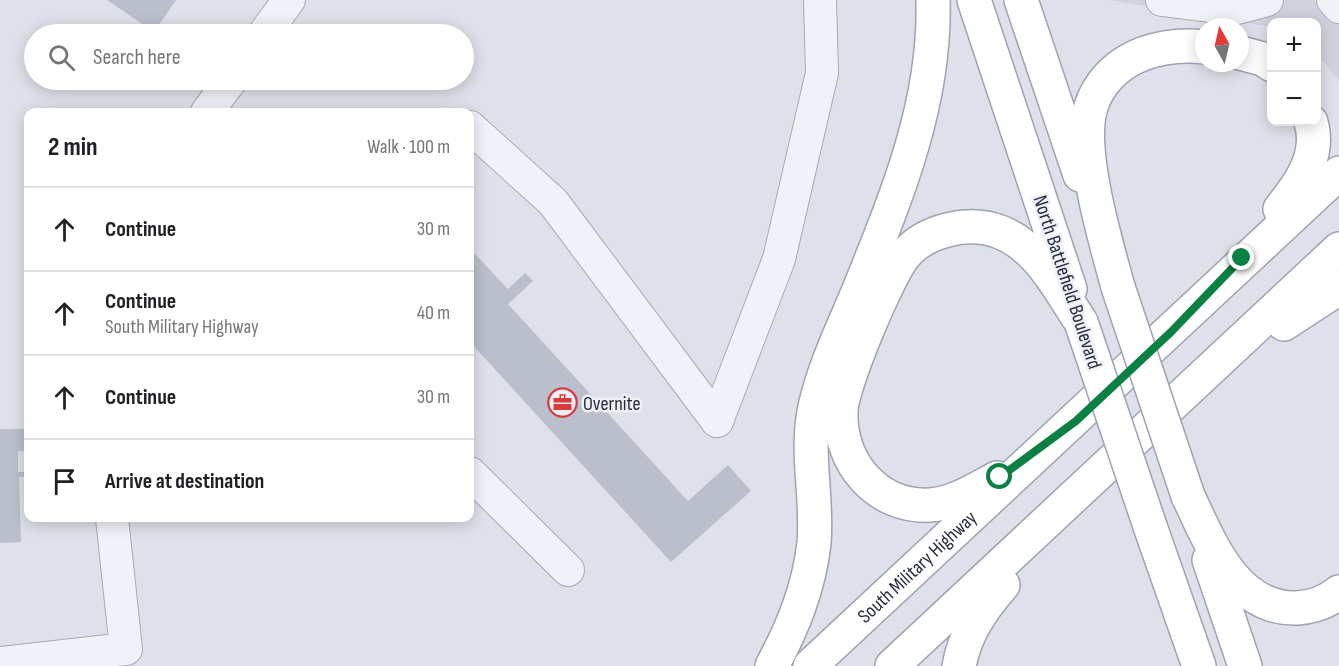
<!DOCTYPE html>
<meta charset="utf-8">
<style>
:root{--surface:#fff;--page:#f6f6f6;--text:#202124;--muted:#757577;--line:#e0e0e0}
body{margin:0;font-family:"Sofia Sans Condensed",sans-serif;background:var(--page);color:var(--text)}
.controls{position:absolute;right:18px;top:18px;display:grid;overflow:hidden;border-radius:12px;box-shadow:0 3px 15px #0003}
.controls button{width:54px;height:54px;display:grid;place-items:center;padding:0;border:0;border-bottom:2px solid var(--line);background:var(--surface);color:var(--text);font:30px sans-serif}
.compass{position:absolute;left:1195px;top:18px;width:54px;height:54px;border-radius:50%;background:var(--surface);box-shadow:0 3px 15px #0003;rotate:352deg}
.stop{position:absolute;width:18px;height:18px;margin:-14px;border:4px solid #0b8043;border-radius:50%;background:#fff}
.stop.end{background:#0b8043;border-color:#fff;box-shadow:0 2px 6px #0008}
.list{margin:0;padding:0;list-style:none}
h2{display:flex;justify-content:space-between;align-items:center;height:78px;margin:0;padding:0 24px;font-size:26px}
h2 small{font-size:20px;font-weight:400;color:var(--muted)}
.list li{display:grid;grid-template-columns:39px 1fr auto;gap:18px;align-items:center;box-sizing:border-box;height:84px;padding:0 24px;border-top:2px solid var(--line)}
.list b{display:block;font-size:22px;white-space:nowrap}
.list p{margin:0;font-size:20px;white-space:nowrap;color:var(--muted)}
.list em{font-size:20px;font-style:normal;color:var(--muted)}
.icon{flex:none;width:33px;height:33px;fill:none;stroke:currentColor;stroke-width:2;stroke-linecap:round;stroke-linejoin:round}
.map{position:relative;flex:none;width:1339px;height:666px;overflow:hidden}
.search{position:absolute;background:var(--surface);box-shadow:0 3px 15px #0003;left:24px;top:24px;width:450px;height:66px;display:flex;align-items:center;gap:15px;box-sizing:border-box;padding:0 21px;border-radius:33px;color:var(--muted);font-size:22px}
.panel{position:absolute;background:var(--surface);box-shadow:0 3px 15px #0003;left:24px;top:108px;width:450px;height:414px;border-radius:12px}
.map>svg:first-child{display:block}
</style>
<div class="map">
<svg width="1339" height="666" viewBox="0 0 1339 666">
<rect width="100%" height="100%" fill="#dee1e9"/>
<!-- built -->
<path fill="#d0d3de" d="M1109 0H1339V81L1317 54 1316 22H1272L1271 27Z"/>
<!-- building -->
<g fill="#bbbfcc">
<path d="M107 0H176L154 32Z"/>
<path d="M475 254 508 289 525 273 533 281 508 304 688 501 728 465 751 491 671 562 470 342V259Z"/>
<path d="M0 429H28V451H18V472H24V477H19L21 542 0 543Z"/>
</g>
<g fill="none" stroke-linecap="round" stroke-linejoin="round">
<defs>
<g id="minor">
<path d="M1162 0 1233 9 1267 0"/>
<path d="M1333 0 1339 7"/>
<path d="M264 34 289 0"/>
<path d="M207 112 231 80"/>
<path d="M470 127 553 202 717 421"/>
<path d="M717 421 779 259 822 73 820 0"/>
<path d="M470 473 568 570"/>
<path d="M0 663 126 649 112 518"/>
</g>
<g id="major">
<path d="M974 0 1070 289"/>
<path d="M1021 0 1080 175"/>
<path d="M1240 53 1263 59 1272 65"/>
<path d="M1280 209C1300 184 1321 155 1311 122"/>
<path d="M1118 287C1106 243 1081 159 1089 115 1093 92 1109 72 1128 61 1150 48 1179 44 1204 47"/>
<path d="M1284 324 1339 288"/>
<path d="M997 478C976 489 953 504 930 505 877 508 839 462 841 412 841 386 888 276 904 256 925 230 969 220 1000 232 1038 246 1060 291 1081 322"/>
<path d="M1188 496C1210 542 1235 610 1297 608 1313 607 1327 602 1339 592"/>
<path d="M1151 529 1199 666"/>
<path d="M1209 560 1245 666"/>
<path d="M772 666C793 627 809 588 814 543 818 497 805 453 815 407 824 367 842 330 858 292 896 198 936 104 933 0"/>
<path id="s1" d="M810 666 1339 173"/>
<path d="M892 666 1339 249"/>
<path d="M959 666C965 633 982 609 1003 585"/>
</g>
</defs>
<!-- minor casing -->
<use href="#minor" stroke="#a7abb6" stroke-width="34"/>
<!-- major casing -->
<use href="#major" stroke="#9da3b5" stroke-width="36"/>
<!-- minor -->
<use href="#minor" stroke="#f1f2f7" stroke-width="32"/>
<!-- major -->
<use href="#major" stroke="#fff" stroke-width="33"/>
<defs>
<g id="major-bridge">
<path d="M1118 287 1188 496"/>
<path d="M1081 322 1151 529"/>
</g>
</defs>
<!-- major-bridge casing -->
<use href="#major-bridge" stroke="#9da3b5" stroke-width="36" stroke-linecap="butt"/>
<!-- major-bridge -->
<use href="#major-bridge" stroke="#fff" stroke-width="33"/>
</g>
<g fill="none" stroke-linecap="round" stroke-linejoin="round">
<!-- route -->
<path stroke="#0b8043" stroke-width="8" d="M1000 477 1076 421 1171 332 1242 258"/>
</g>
<!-- icons -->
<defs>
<symbol id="office-ring" viewBox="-11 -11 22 22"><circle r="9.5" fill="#eef0f6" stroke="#d63b3e" stroke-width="1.5"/><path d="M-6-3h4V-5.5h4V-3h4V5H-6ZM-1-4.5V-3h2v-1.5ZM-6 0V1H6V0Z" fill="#d63b3e"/></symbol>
</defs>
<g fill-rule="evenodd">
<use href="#office-ring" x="546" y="386" width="33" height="33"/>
</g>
<g text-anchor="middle" stroke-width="5" stroke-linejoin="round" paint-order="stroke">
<!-- street labels -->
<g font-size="20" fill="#262c40" stroke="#eef0f6">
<text transform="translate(1068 282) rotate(72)" y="7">North Battlefield Boulevard</text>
<text dy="7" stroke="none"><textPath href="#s1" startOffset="146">South Military Highway</textPath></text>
</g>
<!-- poi labels -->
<g font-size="20" fill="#262c40" stroke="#eef0f6" text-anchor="start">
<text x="583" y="410">Overnite</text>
</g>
</g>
</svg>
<div class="controls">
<button>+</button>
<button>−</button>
</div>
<svg class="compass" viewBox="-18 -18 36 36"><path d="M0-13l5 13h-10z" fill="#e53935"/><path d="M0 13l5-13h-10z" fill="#757577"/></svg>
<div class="stop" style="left:1000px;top:477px"></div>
<div class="stop end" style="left:1242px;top:258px"></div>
<div class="search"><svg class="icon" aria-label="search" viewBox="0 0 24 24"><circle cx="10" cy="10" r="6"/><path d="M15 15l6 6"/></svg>Search here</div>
<section class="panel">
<h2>2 min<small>Walk · 100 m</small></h2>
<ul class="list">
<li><svg class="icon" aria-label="ahead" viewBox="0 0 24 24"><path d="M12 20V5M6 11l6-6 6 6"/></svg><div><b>Continue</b></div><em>30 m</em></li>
<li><svg class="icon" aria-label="ahead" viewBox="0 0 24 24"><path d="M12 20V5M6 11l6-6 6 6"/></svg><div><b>Continue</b><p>South Military Highway</p></div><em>40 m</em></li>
<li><svg class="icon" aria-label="ahead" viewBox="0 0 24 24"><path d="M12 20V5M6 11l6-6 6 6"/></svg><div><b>Continue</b></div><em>30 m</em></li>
<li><svg class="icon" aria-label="arrive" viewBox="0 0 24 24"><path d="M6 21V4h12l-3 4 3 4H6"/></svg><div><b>Arrive at destination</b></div></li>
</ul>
</section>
</div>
